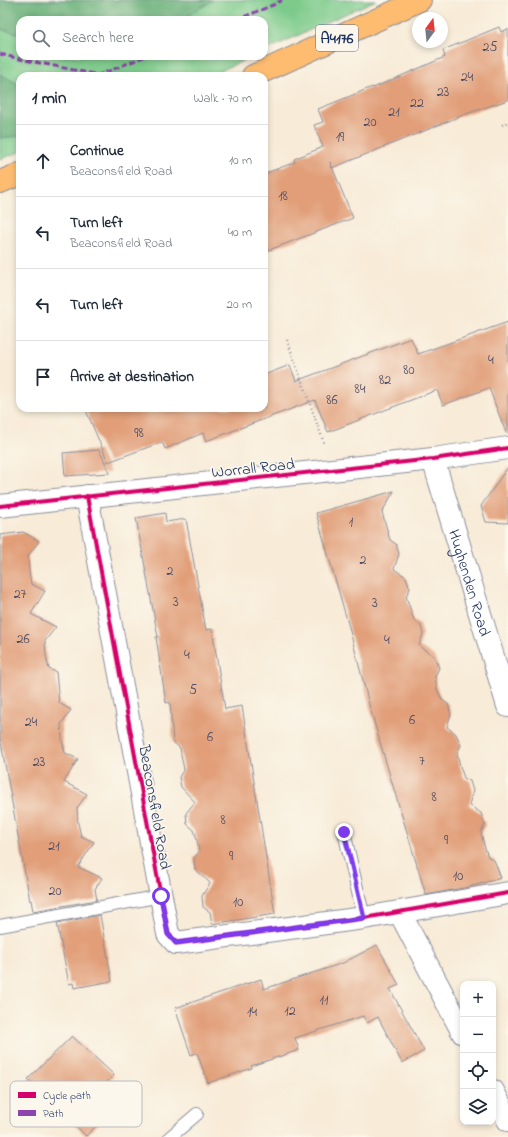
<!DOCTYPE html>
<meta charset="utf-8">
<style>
:root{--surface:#fff;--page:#f2f2f3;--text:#1f2937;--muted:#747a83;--line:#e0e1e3}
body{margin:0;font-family:"Indie Flower",sans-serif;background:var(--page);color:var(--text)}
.controls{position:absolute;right:12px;bottom:12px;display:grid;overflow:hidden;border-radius:8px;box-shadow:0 2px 6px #0003}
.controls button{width:36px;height:36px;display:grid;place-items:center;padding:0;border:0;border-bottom:1px solid var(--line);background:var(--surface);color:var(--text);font:20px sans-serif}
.compass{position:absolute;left:412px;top:12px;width:36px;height:36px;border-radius:50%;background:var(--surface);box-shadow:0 2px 6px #0003;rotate:15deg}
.stop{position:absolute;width:12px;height:12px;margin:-9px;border:3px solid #7c3aed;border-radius:50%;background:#fff}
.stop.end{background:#7c3aed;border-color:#fff;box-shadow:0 1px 4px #0008}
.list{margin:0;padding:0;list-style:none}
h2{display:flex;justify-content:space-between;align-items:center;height:52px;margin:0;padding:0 16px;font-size:17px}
h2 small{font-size:13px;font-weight:400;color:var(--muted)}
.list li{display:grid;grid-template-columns:26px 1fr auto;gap:12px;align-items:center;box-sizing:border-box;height:72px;padding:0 16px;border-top:1px solid var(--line)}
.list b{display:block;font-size:15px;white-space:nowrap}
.list p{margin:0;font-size:13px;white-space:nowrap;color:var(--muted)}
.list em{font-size:13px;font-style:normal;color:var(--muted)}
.icon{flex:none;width:22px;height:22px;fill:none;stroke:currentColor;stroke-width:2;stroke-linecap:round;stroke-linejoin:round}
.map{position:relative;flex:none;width:508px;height:1137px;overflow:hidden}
.search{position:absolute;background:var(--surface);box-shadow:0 2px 6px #0003;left:16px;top:16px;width:252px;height:44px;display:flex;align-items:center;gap:10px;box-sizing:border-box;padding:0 14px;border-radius:12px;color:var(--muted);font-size:15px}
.panel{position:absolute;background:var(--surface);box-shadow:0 2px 6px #0003;left:16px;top:72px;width:252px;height:340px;border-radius:12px}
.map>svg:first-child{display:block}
</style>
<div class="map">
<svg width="508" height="1137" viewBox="0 0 508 1137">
<rect width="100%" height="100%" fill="#fbf7ec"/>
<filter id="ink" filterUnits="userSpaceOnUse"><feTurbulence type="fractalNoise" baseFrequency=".025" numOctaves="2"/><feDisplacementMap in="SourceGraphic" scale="8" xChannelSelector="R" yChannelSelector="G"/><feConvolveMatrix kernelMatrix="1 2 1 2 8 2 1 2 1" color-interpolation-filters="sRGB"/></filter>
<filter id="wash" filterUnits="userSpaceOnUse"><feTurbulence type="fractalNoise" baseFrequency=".012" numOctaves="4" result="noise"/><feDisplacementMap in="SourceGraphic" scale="16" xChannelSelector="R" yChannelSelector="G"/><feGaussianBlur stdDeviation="0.9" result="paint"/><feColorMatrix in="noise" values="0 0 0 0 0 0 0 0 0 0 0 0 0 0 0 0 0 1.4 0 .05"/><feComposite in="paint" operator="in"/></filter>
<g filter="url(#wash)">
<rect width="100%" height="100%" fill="#f8ebd7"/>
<!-- green -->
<path fill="#7dcb8b" stroke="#4c7d74" d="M0 0H376L264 51V20H20V56H254L208 76H20V152L0 159Z"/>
<!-- forest -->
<g fill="#66af77" stroke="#406f6a">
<path d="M0 0H213L181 20H20V34L0 29Z"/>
<path d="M0 74 20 85V136L0 138Z"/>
</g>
<g id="blocks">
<!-- building -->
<g fill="#e19e78">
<path d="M499 27 501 32 508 29V100L466 114 332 168 330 162 353 218 264 252V174L295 162 294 159 323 147 314 125 323 122 318 109 348 97 372 87 373 88 445 57 443 50Z"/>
<path d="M508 322V432L506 433 489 388 443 405 437 390 328 432 315 400 206 441 203 433 165 449 162 442 108 462 85 408H264V375L290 365 296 381 411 338 418 354Z"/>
<path d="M99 450 110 473 65 476 63 453Z"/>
<path d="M508 467V523L486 522 481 506Z"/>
<path d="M394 491 382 512 390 540 396 544 399 554 394 569 406 577 410 589 406 596 414 620 420 624 423 634 419 646 434 656 439 668 435 676 437 689 442 700 448 704 451 714 447 727 456 734 461 745 457 753 460 766 464 778 470 781 473 791 469 805 481 813 485 825 481 832 484 845 488 857 494 860 501 878 469 887 426 895 393 786 370 708 349 627 316 513Z"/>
<path d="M165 513 166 522 186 519 206 630 212 629 225 709 242 706 275 914 212 924 210 912 203 907 202 896 210 883 195 869 194 858 199 852 197 840 194 830 187 824 186 813 195 802 181 787 179 777 184 769 182 760 180 748 173 742 170 702 166 703 156 637H158L136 518Z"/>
<path d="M23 532 39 541 28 556 29 571 31 584 45 591 31 614 56 627 45 641 46 656 49 669 56 672 59 703 71 710 61 724 62 740 65 753 78 759 64 782 87 794 77 808 78 823 81 836 94 842 78 867 102 878 95 889 97 900 33 911 31 900 30 901 0 737V535Z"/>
<path d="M100 915 112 981 74 988 73 983 69 984 57 923Z"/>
<path d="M377 945 399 985 390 989 424 1051 402 1063 378 1017 367 1023 363 1016 295 1038 299 1050 251 1066 252 1068 208 1083 197 1053 191 1055 175 1008 261 979 264 989 343 963Z"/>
<path d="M72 1036 114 1075 93 1097 109 1113 86 1136 28 1079Z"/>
</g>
</g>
</g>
<g filter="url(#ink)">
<use href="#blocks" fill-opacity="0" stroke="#8a8d9a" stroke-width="1"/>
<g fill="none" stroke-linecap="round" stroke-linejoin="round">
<defs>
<g id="service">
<path d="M344 832 364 918"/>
<path d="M0 926 161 896"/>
<path d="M170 1137 197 1114"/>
</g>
<g id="minor">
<path id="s1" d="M433 459 508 706"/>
<path d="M87 496 168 934 176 943 364 918 508 893"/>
<path d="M0 506 433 459 508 448"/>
<path d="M400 913 463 1033"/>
<path d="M493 1091 508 1120"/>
</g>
<g id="primary">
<path d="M253 76 420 0"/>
<path d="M0 182 20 174"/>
</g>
</defs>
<!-- service casing -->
<use href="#service" stroke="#8a8d9a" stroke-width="14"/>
<!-- minor casing -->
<use href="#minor" stroke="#8a8d9a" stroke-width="24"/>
<!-- primary casing -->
<use href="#primary" stroke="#8a8d9a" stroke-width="24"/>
<!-- path -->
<g stroke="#8a8d9a" stroke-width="2.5" stroke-dasharray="1 3" stroke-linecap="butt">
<path d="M502 125 508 122"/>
<path d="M287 340 324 443"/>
</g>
<!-- service -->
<use href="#service" stroke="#fff" stroke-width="12"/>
<!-- minor -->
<use href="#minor" stroke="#fff" stroke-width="22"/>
<!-- primary -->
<use href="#primary" stroke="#fdbc6f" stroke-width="22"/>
<!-- quiet -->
<g stroke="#8e44ad" stroke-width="3" stroke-dasharray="6 3" stroke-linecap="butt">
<path d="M236 20 273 5 282 0"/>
<path d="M0 54 20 59 99 75 146 56"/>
</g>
<defs>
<g id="cycleway">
<path d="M87 496 168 934 176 943 364 918 508 893"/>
<path d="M0 506 433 459 508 448"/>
</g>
</defs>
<!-- cycleway casing -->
<use href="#cycleway" stroke="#fbf7ec" stroke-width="6"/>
<!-- cycleway -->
<use href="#cycleway" stroke="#d6006c" stroke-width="4"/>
</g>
</g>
<g fill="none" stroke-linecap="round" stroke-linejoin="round" filter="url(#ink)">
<!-- route -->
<path stroke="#7c3aed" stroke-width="5" d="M161 896 168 934 176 943 364 918 344 832"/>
</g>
<g text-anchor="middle" stroke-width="3.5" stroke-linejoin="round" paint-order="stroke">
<!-- number labels -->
<g font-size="14" fill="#4c4b64">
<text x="490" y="51">25</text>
<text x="467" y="81">24</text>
<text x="443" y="96">23</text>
<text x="417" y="107">22</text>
<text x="394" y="116">21</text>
<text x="370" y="126">20</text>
<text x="340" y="141">19</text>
<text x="283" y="200">18</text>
<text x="491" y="364">4</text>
<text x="409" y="374">80</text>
<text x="385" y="384">82</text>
<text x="360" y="393">84</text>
<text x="332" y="404">86</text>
<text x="139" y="437">98</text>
<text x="351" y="526">1</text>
<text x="363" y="564">2</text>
<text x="170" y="575">2</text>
<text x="20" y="598">27</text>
<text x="176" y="606">3</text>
<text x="375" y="607">3</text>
<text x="23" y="643">26</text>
<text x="387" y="644">4</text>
<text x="187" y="659">4</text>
<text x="193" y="694">5</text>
<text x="412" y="724">6</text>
<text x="31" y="726">24</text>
<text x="210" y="741">6</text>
<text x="422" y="765">7</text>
<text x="39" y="766">23</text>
<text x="434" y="801">8</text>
<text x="223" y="824">8</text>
<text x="446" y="844">9</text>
<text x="54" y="850">21</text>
<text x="231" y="860">9</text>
<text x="458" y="880">10</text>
<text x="55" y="895">20</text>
<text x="238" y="906">10</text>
<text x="324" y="1004">11</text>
<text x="290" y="1015">12</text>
<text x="252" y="1016">14</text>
</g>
<!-- shield labels -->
<rect fill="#fbf7ec" stroke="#5e6b89" stroke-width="1" x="316" y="25" width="42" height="26" rx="3"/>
<g font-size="15" font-weight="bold" fill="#1b2f5e">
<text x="337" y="43">A4176</text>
</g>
<!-- street labels -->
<g font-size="16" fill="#1b2f5e" stroke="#fbf7ec">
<text transform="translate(253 467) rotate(-6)" y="6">Worrall Road</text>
<text dy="6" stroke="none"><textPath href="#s1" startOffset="129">Hughenden Road</textPath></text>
<text transform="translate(156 807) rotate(80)" y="6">Beaconsfield Road</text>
</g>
</g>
<!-- legend -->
<rect x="10" y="1081" width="132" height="46" rx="6" fill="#fbf7ec" stroke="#b8bbc1" stroke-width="1"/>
<rect x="18" y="1092" width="18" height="6" fill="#d6006c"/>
<rect x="18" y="1110" width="18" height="6" fill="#8e44ad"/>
<g font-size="11" fill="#1b2f5e">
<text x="43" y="1099">Cycle path</text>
<text x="43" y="1117">Path</text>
</g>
</svg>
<div class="controls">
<button>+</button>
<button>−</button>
<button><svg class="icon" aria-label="locate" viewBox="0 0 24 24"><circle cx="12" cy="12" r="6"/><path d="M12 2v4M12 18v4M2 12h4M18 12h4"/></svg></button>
<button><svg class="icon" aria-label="layers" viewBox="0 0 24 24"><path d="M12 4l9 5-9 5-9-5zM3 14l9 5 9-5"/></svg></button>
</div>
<svg class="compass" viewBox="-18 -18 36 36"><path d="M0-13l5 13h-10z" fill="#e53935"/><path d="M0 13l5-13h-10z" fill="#747a83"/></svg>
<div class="stop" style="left:161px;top:896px"></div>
<div class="stop end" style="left:344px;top:832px"></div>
<div class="search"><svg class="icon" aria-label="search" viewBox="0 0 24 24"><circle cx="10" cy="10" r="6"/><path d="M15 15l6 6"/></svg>Search here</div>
<section class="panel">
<h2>1 min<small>Walk · 70 m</small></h2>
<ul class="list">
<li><svg class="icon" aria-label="ahead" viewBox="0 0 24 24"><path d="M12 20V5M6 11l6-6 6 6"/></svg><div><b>Continue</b><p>Beaconsfield Road</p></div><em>10 m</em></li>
<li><svg class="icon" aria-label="left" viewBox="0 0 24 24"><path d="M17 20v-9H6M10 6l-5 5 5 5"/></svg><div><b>Turn left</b><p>Beaconsfield Road</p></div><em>40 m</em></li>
<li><svg class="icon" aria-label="left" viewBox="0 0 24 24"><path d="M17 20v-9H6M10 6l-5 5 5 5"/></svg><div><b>Turn left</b></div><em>20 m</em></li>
<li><svg class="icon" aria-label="arrive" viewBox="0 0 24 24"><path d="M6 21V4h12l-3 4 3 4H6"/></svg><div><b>Arrive at destination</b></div></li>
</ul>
</section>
</div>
